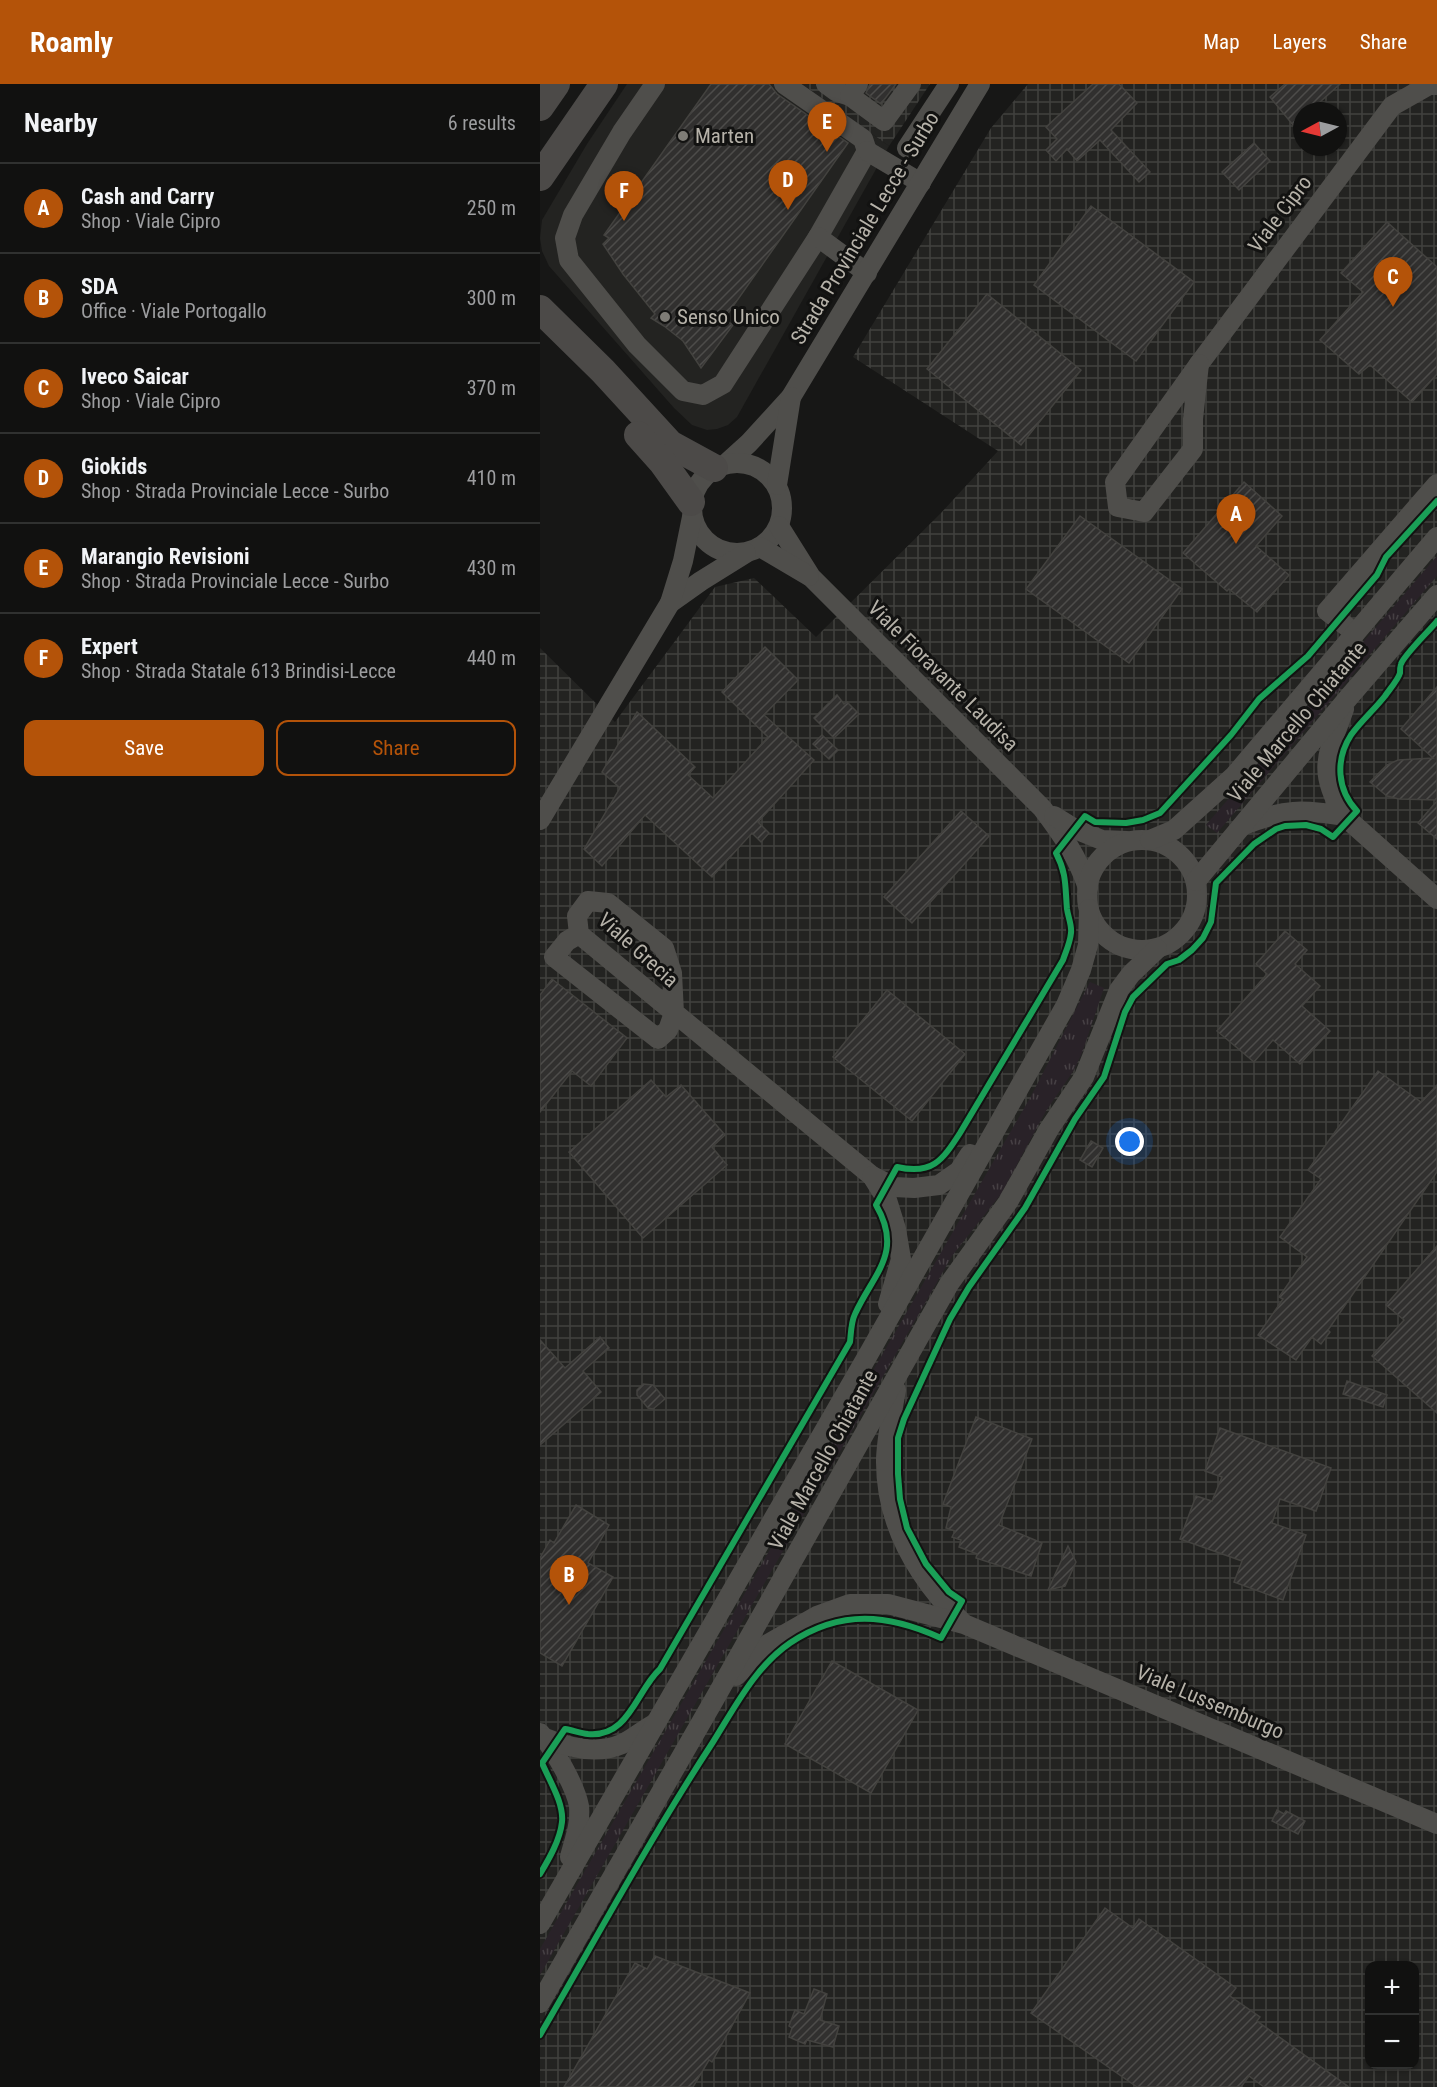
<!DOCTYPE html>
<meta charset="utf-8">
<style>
:root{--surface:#111110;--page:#1e1f1e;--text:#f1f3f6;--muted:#9c9d9f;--line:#303130;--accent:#b45309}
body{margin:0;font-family:"Roboto Condensed",sans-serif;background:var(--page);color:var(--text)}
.controls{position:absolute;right:18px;bottom:18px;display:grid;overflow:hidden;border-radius:12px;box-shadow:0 2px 4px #0004}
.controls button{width:54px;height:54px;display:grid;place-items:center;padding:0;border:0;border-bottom:2px solid var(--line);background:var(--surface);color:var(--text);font:30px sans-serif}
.compass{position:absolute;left:753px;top:18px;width:54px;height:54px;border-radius:50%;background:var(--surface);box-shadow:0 2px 4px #0004;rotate:263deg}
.you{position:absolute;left:590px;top:1058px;width:21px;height:21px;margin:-15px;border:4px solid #fff;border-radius:50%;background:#1a73e8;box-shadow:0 0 0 9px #1a73e833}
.badge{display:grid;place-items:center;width:39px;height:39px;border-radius:50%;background:var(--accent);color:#fff;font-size:20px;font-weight:700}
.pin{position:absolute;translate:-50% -50px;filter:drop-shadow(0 2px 3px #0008)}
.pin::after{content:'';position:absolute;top:32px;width:21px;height:18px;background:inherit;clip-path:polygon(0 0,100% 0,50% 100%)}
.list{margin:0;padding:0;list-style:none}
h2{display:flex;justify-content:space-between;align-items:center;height:78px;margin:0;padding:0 24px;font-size:26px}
h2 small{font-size:20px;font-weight:400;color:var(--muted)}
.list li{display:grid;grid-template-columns:39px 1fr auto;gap:18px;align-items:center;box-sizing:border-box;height:90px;padding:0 24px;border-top:2px solid var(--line)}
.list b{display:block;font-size:22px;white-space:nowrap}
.list p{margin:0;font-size:20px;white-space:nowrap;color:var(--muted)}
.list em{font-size:20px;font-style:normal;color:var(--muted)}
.actions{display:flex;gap:12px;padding:18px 24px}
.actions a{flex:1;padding:14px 0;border:2px solid var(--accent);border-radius:12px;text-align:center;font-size:21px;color:var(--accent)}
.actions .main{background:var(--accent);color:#fff}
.map{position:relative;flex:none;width:897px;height:2003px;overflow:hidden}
header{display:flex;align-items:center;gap:36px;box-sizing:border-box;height:84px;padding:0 30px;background:var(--accent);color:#fff}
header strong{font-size:28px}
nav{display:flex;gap:33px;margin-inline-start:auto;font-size:21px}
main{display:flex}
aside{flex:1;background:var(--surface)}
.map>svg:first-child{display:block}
</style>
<header>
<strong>Roamly</strong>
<nav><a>Map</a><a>Layers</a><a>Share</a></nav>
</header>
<main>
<aside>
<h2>Nearby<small>6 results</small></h2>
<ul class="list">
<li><span class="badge">A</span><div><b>Cash and Carry</b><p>Shop · Viale Cipro</p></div><em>250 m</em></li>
<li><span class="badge">B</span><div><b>SDA</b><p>Office · Viale Portogallo</p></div><em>300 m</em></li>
<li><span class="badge">C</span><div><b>Iveco Saicar</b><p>Shop · Viale Cipro</p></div><em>370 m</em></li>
<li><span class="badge">D</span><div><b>Giokids</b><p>Shop · Strada Provinciale Lecce - Surbo</p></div><em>410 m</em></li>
<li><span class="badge">E</span><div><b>Marangio Revisioni</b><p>Shop · Strada Provinciale Lecce - Surbo</p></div><em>430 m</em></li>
<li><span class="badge">F</span><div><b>Expert</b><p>Shop · Strada Statale 613 Brindisi-Lecce</p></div><em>440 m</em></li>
</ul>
<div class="actions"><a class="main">Save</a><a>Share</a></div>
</aside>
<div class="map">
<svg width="897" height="2003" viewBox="0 0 897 2003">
<defs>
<pattern id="industrial-grid" width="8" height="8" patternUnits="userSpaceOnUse" patternTransform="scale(1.5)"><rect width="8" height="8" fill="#232321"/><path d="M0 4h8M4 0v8" fill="none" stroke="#41413e"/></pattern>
<pattern id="grass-tufts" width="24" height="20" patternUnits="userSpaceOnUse" patternTransform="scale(1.5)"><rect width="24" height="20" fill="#292228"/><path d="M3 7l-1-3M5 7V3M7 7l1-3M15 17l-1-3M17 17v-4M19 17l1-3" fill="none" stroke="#464044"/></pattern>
<pattern id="building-hatch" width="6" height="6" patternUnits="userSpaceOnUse" patternTransform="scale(1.5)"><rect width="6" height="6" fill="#31302f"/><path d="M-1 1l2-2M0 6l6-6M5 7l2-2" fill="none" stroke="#4d4c4a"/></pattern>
</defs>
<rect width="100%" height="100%" fill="#171716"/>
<!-- built -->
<path fill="#232321" d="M87 0H262L349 62 197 333 188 341 177 345 167 346 152 341 134 324 9 182 2 167 0 154 2 136 47 60Z"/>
<!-- industrial -->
<g fill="url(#industrial-grid)" fill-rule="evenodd">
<path d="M262 0H390L349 62Z"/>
<path d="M488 0H897V2003H0V564L75 638 175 503 214 494 276 553 401 429 458 367 313 273 451 44ZM762 27H798V63H762ZM830 1882H874V1980H830Z"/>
</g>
<!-- grass -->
<g fill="url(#grass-tufts)">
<path d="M897 472V492L677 749 666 741Z"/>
<path d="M550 898 564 904 542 969 534 986 506 1027 461 1110 412 1172 0 1891V1865L490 1014Z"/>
</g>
<!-- building -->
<g fill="url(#building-hatch)" stroke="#43423f" stroke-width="1.5">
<path d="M171 0H229L237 10 308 59 184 235 193 241 161 284 143 257 124 242 111 234 115 230 83 190 63 160 69 154 64 151Z"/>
<path d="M330 0H356L341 20 326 9Z"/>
<path d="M553 0H579L597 19 571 46 610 88 599 98 560 56 537 77 527 65 516 77 506 66 517 55 506 43Z"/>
<path d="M745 0H800L770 27H762V34L753 41 730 13Z"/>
<path d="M714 59 730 77 699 106 682 88Z"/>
<path d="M551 122 654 198 596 277 494 201Z"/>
<path d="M847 138 897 183V290L872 318 830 281 819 290 780 256 823 208 801 189Z"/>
<path d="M447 210 541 286 481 361 387 285Z"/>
<path d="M704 398 742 432 716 462 749 491 717 528 689 505 687 507 643 469Z"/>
<path d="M540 432 642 505 589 579 486 505Z"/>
<path d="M225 563 258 596 224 631 274 676 218 738 229 749 221 758 212 749 172 793 105 731 62 782 44 765 80 704 62 688 97 628 155 683 148 691 173 714 228 653 182 608Z"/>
<path d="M897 603V716L859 715 847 712 830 698 847 681 858 676 893 674 861 645Z"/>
<path d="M297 611 304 620 307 618 319 630 294 654 274 634Z"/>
<path d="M282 651 298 666 289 675 273 660Z"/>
<path d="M897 717V755L878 739Z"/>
<path d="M421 727 449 752 372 839 344 813Z"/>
<path d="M745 847 767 866 755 880 780 902 762 922 790 947 760 980 733 956 714 978 677 947 727 890 716 880Z"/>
<path d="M12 895 87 954 51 1002 32 987 0 1028V911Z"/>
<path d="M347 906 425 970 372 1037 293 973Z"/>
<path d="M838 987 881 1018 897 1001V1088L788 1246 790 1248 781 1260 772 1253 756 1276 718 1251 743 1215 739 1213 767 1173 740 1153 781 1095 768 1086Z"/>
<path d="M111 996 126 1013 141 1001 185 1051 172 1063 187 1081 103 1154 29 1068Z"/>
<path d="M551 1057 563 1064 552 1083 540 1076Z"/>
<path d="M897 1162V1329L832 1272 864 1236 846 1221Z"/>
<path d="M60 1253 69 1264 43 1287 61 1308 0 1361V1256L25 1284Z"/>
<path d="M807 1297 847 1311 843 1323 803 1310Z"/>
<path d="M103 1300 113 1301 125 1315 113 1325 108 1324 97 1311V1306Z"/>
<path d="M436 1333 492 1355 459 1441 502 1459 491 1492 436 1474 437 1470 419 1463 421 1456 412 1453 415 1447 406 1444 411 1423 403 1420Z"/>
<path d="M680 1344 791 1384 776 1427 740 1415 732 1439 766 1451 743 1516 694 1498 702 1477 640 1455 656 1412 672 1417 682 1393 665 1387Z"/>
<path d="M36 1421 69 1441 48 1479 73 1493 22 1582 0 1569V1474L10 1456 14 1459Z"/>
<path d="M528 1462 536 1478 525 1502 508 1506Z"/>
<path d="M292 1577 378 1626 331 1709 245 1660Z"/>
<path d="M737 1726 744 1730 746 1727 765 1737 758 1750 732 1737Z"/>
<path d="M565 1824 593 1844 599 1835 696 1904 690 1912 720 1933 717 1937 809 2003H724L709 1992 701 2003H597L491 1929Z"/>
<path d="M115 1872 210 1909 172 1978 169 1976 153 2003H24L95 1879 107 1885Z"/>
<path d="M274 1905 287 1910 280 1936 299 1942 293 1963 267 1956 265 1960 249 1953 252 1944 249 1942 255 1926 264 1930Z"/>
</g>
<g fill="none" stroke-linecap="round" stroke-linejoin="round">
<!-- minor -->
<g stroke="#4f4e4b" stroke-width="20">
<path d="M115 0 82 48 33 131 25 154 29 176 97 261 143 307 163 311 183 300 278 153 327 67 323 55 244 0"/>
<path d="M286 0 297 8 310 12"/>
<path d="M318 0 310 12 344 37 371 0"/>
<path d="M367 64 409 0"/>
<path d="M327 67 381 99"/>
<path d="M278 153 327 189"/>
<path d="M659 280 852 22 889 1H897"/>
<path d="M659 280 653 335V365L604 428 578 423 575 398Z"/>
<path d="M188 378 209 359 251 313 440 0"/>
<circle cx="197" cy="424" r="45"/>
<path d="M237 401 251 313"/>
<path d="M239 442 271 493 502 724C521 749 538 773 548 804"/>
<path d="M220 463 269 492"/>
<path d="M130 519 161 497 206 469"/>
<path d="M815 549 787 527 897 400"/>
<path d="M514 732 535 745 562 756 587 757"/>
<path d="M804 732 897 815"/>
<path d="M0 736 130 519 143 477 152 433"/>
<path d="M704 741C744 725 762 725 804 732 777 686 787 672 804 625"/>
<circle cx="602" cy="811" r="55"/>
<path d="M610 756 634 746 694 692 897 453"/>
<path d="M656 797 809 613 897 511"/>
<path d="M39 850 27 857 14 873 118 955 128 946 134 929 132 889 124 864 68 819 48 817 37 832 39 850 332 1092 354 1103 374 1104 399 1101 419 1087 430 1070"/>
<path d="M332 1092 347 1116 356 1145 361 1175 348 1220"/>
<path d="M356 1306C352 1328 347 1352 346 1375 345 1440 377 1493 422 1538"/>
<path d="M196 1592 228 1560 277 1532 310 1520H348L424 1540 897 1740"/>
<path d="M0 1649C14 1665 35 1701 39 1722 41 1739 34 1757 30 1773"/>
<path d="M5 1654C29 1664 57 1671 82 1660 93 1655 103 1646 114 1640"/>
<path d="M0 1840 328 1271 526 921 541 886 548 861 549 825"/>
<path d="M0 1919 174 1616 409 1200 468 1118 509 1045 544 993 579 906 591 890 617 865"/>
</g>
<!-- highway -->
<g stroke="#4c4a48" stroke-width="28">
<path d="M0 23 16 0"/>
<path d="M0 93 64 0"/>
<path d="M0 225 63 287 130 360 174 384"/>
<path d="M98 351 123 379 151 418"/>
</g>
<defs>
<g id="cycleway">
<path d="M0 1790C9 1775 20 1756 22 1738 24 1719 9 1696 2 1679L25 1645C32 1646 40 1649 48 1650 89 1654 96 1607 120 1585L310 1258C311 1249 311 1238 315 1230 333 1190 364 1169 336 1121L357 1083C392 1091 402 1077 420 1049L523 876C526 867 530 859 531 849 532 841 528 833 527 825 525 803 527 790 516 769L545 732 555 738 586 739 603 736 620 729 691 651 719 615 768 572 837 491 846 473 897 417"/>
<path d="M0 1951C57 1853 111 1753 173 1658 195 1623 215 1583 250 1559 301 1525 348 1530 401 1554L422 1517 409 1508 386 1480 367 1444 360 1415 358 1390V1354L364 1335 410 1235 429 1203 485 1124 535 1035 564 993 585 928 593 913 627 880 639 876 652 866 663 854 671 838 676 799 714 760 736 745 745 742 766 741 781 745 793 753 817 727C797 706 795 676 811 651 821 637 834 626 845 612 849 606 858 596 860 589 860 588 860 580 861 580 864 571 890 546 897 537"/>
</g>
</defs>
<!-- cycleway casing -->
<use href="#cycleway" stroke="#121211" stroke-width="10"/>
<!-- cycleway -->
<use href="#cycleway" stroke="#1a9f57" stroke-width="6"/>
</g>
<!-- markers -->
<g fill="#7e7c76" stroke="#121211" stroke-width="2">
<circle cx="143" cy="52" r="6"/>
<circle cx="125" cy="233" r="6"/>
</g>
<g text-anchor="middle" stroke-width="6" stroke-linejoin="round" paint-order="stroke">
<!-- poi labels -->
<g font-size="21" fill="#b6b2a9" stroke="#121211" text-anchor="start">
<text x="155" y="59">Marten</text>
<text x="137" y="240">Senso Unico</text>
</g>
<!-- street labels -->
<g font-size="21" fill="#b6b2a9" stroke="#121211">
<text transform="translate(740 130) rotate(-53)" y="7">Viale Cipro</text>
<text transform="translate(325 144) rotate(-59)" y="7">Strada Provinciale Lecce - Surbo</text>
<text transform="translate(403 592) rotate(45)" y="7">Viale Fioravante Laudisa</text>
<text transform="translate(757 638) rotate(-50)" y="7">Viale Marcello Chiatante</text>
<text transform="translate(98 866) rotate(42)" y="7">Viale Grecia</text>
<text transform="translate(283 1376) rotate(-61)" y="7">Viale Marcello Chiatante</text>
<text transform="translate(670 1618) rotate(23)" y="7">Viale Lussemburgo</text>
</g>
</g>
</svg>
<div class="controls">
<button>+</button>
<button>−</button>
</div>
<svg class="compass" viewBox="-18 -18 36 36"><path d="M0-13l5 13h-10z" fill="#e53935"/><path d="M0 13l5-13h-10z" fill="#9c9d9f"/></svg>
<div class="you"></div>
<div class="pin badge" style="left:696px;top:460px">A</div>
<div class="pin badge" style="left:29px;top:1521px">B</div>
<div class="pin badge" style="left:853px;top:223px">C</div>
<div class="pin badge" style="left:248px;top:126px">D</div>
<div class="pin badge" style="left:287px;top:68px">E</div>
<div class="pin badge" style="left:84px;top:137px">F</div>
</div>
</main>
